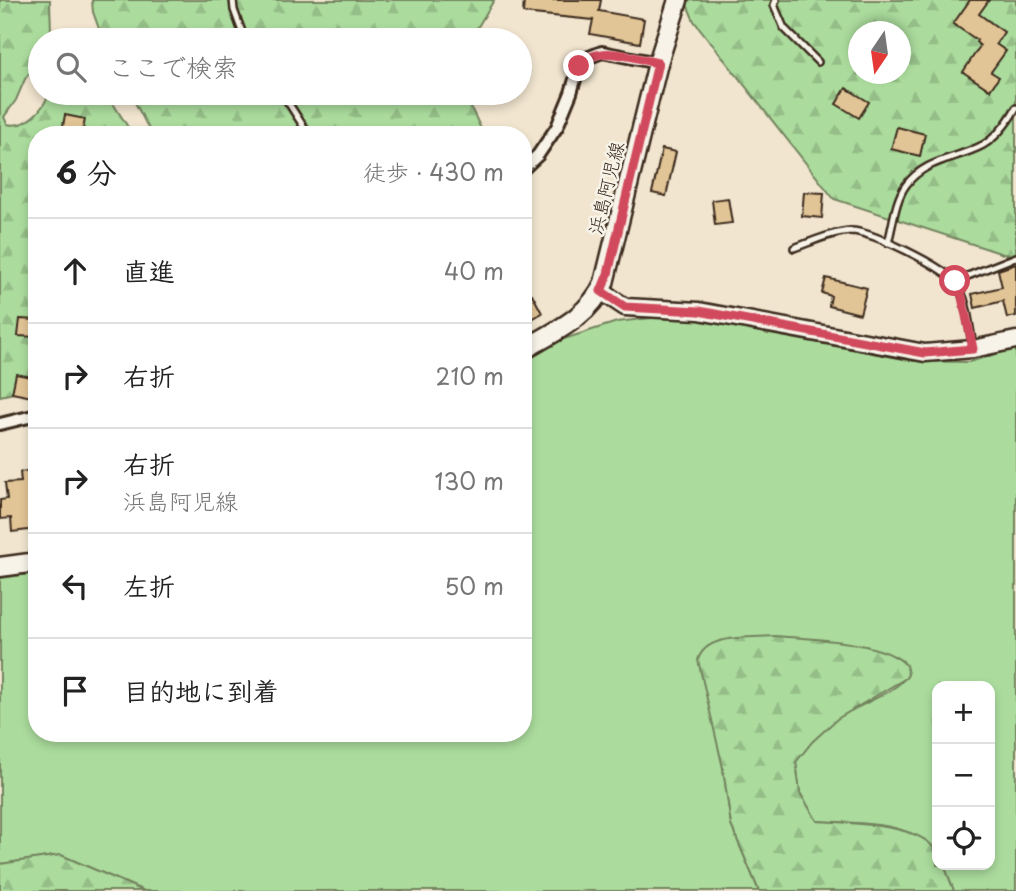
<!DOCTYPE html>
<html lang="ja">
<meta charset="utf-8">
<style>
:root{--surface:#fff;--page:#f2f2f2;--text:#222;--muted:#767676;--line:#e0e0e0}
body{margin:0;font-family:"Playpen Sans","Klee One",sans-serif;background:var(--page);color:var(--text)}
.controls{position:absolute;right:21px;bottom:21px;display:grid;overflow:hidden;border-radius:14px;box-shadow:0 4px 10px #0003}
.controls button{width:63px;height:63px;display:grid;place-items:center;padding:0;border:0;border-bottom:2px solid var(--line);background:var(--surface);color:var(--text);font:35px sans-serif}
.compass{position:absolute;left:848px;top:21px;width:63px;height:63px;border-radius:50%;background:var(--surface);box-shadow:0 4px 10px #0003;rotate:193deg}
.stop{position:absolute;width:21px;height:21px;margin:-16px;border:5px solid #d1495b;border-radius:50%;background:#fff}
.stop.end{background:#d1495b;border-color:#fff;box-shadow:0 2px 7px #0008}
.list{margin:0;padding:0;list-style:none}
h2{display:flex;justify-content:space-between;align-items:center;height:91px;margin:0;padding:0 28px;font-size:30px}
h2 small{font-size:23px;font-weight:400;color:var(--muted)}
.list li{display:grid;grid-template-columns:46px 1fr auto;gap:21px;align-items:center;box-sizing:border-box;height:105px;padding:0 28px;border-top:2px solid var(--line)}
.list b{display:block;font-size:26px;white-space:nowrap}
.list p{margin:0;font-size:23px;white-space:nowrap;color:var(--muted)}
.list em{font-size:23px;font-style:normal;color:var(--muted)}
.icon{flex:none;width:38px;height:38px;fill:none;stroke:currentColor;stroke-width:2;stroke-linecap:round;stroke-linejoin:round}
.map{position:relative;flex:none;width:1016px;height:891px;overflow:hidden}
.search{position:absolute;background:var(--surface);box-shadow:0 4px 10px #0003;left:28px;top:28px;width:504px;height:77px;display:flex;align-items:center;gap:18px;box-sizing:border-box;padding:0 24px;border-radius:38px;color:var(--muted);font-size:26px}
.panel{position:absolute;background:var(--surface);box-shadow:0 4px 10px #0003;left:28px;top:126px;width:504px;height:616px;border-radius:28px}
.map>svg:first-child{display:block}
</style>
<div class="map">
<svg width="1016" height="891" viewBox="0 0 1016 891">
<defs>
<pattern id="forest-firs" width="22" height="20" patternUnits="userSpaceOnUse" patternTransform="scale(1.75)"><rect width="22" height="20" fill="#abdc9d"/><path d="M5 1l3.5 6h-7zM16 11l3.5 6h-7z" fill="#94bd87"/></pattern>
</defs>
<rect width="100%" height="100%" fill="#f1e5cf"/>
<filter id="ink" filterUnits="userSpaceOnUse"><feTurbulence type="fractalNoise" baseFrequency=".0143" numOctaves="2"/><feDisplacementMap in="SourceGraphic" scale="14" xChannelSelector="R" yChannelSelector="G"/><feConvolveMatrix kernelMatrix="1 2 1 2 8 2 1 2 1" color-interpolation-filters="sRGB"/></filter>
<g filter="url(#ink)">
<!-- green -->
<path fill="#abdc9d" stroke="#73835e" stroke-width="2" d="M676 315 914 361 969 362 1016 348V891H954L944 865H990V686H937V854C912 819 856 824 817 821L800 793 796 762C808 746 821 729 838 718 857 705 897 693 908 674L903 661 866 647 723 768 731 825 759 891H144L61 855 0 864V578L37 573V733H523V363L564 339 617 322Z"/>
<!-- forest -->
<g fill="url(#forest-firs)" stroke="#73835e" stroke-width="2" fill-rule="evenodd">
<path d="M0 0H50V2L51 32 49 40H40V59L25 79 16 100 4 117 7 124C26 129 44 109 49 93H102L112 102 133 135H37V388L0 396Z"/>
<path d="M92 0H494L470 40H103L93 12Z"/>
<path d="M685 0H1016V255L1003 254 834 199 694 21ZM858 32H900V74H858Z"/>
<path d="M130 93H464L484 135H152Z"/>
<path d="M775 636C807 639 884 640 906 665L908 674 906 678 837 719 812 742 796 762 800 793 817 821C844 823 927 823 937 854 938 857 937 861 937 865H944L954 891H759L731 825 723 768 698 660C706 633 751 638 775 636Z"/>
<path d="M61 855 144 891H0V864Z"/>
</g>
<!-- building -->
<g fill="#e2c596" stroke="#3b2a1e" stroke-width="2">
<path d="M524 0H601L599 11 644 19 640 43 590 34 593 20 523 13Z"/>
<path d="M970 0H989L979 14 1004 32 996 44 1006 51 991 72 999 77 990 90 963 72 980 46 976 42 977 40 953 24Z"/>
<path d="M846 88 869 102 859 118 836 104Z"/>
<path d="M65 115 85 119 82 135 62 131Z"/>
<path d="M897 127 925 134 920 156 891 149Z"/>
<path d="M662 149 676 152 666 196 652 193Z"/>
<path d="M804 192 824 193 822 218 802 216Z"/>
<path d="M728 198 732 223 715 225 712 200Z"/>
<path d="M1016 264V316L1007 318 1003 301 975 308 972 294 1002 287 998 270Z"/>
<path d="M826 278 867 288 860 314 829 306 831 296 822 293Z"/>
<path d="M532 294 542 313 523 324V299Z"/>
<path d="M20 319 37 320V337L18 336Z"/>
<path d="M16 374 37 378V398L12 393Z"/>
<path d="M33 470 34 486H37V529L12 532 11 518 0 519V500L7 499 5 483 21 482 20 472Z"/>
</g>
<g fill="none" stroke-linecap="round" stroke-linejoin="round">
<defs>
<g id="lane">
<path d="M233 0 234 10 245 40"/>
<path d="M776 0 774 5 784 28 818 62"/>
<path d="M282 93 309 135"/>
<path d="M888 243C893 225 895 200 906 185 925 159 957 159 983 145 997 137 1008 122 1016 108"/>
<path d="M794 248C811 242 832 232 851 231 871 231 945 267 956 283 968 299 969 327 973 346"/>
<path d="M955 281 1016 257"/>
</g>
<g id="street">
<path d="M523 169 538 155 557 127 571 93 579 66 587 58 602 52 658 63"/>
<path d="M0 424 37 415"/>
</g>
<path id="secondary" d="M601 291 625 307 699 311 925 353 973 349 1016 340"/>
<g id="primary">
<path d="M523 350C554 332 589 317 604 283L658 63 678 0"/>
<path d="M0 567 37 562"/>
</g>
</defs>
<!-- lane casing -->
<use href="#lane" stroke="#3b2a1e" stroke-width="10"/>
<!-- street casing -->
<use href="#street" stroke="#3b2a1e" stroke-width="16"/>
<!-- secondary casing -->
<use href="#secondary" stroke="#3b2a1e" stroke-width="21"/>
<!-- primary casing -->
<use href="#primary" stroke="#3b2a1e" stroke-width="23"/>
<!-- lane -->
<use href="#lane" stroke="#f7f3e8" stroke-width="5"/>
<!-- street -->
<use href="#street" stroke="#f7f3e8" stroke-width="10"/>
<!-- secondary -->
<use href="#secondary" stroke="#f7f3e8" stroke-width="16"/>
<!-- primary -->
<use href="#primary" stroke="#f7f3e8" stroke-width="18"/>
</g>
</g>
<g fill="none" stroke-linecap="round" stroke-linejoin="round" filter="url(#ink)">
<!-- route -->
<path stroke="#d1495b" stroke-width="9" d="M579 66C598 43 633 58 658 63L608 274 601 291 625 307 699 311 925 353 973 349 961 292 955 281"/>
</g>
<g text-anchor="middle" stroke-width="5" stroke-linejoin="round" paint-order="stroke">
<!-- street labels -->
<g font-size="19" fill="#3b2a1e" stroke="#f7f3e8">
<text transform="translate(606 188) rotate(-76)" y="7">浜島阿児線</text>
</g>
</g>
</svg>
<div class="controls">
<button>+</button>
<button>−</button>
<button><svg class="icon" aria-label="locate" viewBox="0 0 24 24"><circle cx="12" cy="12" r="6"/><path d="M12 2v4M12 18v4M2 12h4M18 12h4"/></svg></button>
</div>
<svg class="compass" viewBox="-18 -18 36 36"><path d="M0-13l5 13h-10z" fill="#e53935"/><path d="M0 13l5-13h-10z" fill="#767676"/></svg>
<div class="stop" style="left:955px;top:281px"></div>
<div class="stop end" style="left:579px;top:66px"></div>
<div class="search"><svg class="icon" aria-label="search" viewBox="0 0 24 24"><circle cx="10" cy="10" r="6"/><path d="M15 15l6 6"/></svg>ここで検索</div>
<section class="panel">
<h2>6 分<small>徒歩 · 430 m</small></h2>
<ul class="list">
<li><svg class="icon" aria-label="ahead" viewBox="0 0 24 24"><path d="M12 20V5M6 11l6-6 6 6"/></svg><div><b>直進</b></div><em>40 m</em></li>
<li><svg class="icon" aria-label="right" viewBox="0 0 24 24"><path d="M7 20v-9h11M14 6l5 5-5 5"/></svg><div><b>右折</b></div><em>210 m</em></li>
<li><svg class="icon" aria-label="right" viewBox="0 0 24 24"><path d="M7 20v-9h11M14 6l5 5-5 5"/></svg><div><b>右折</b><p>浜島阿児線</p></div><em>130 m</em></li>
<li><svg class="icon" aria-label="left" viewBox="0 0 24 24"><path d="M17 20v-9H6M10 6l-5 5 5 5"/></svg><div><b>左折</b></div><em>50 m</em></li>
<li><svg class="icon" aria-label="arrive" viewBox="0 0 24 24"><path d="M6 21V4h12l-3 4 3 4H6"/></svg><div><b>目的地に到着</b></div></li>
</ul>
</section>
</div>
